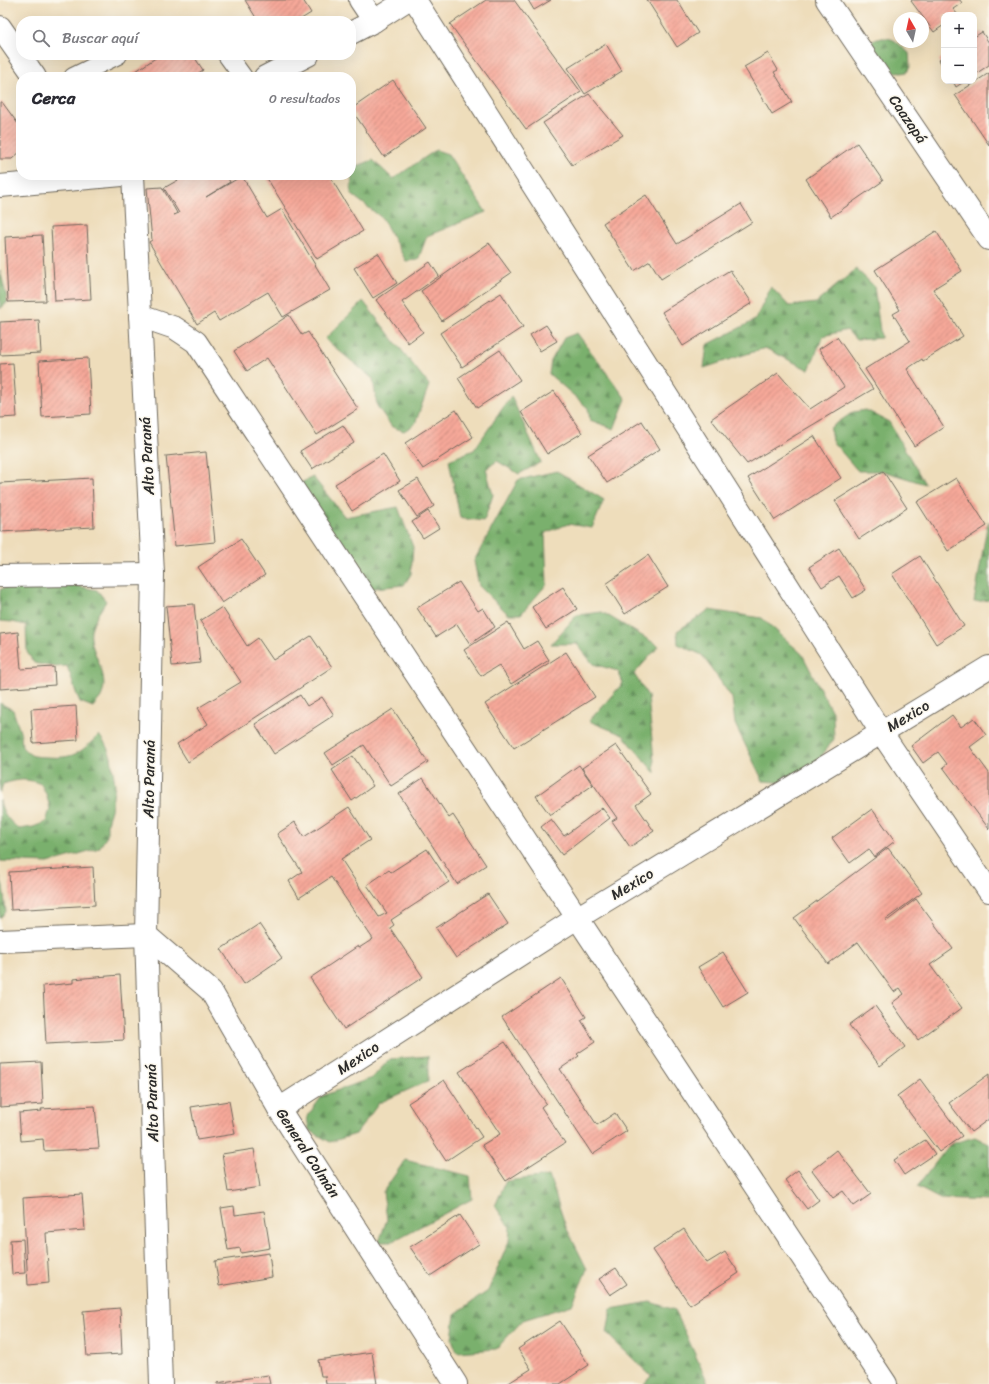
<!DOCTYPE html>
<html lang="es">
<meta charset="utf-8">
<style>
:root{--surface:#fff;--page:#f7f7f7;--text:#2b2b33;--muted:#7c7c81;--line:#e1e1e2}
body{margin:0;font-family:Sriracha,sans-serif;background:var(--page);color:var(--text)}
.controls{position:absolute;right:12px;top:12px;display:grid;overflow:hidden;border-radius:8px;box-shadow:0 4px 16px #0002}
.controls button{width:36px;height:36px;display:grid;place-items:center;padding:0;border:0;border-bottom:1px solid var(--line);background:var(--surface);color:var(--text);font:20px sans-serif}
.compass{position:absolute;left:893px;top:12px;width:36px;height:36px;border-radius:50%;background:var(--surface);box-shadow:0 4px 16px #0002;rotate:351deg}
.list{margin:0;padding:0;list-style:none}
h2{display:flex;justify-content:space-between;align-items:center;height:52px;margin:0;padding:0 16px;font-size:17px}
h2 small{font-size:13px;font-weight:400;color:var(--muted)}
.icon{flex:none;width:22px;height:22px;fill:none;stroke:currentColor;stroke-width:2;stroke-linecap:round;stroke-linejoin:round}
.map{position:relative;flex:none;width:989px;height:1384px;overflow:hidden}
.search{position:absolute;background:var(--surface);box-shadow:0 4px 16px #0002;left:16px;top:16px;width:340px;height:44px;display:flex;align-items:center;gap:10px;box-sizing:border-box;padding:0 14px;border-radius:16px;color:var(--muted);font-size:15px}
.panel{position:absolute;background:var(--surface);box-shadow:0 4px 16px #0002;left:16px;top:72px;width:340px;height:108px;border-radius:16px}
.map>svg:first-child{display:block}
</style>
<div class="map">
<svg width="989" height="1384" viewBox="0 0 989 1384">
<defs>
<pattern id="forest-firs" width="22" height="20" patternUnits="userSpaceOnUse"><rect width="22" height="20" fill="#7ab06d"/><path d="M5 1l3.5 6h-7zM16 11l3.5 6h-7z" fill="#648f5a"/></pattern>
<pattern id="building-hatch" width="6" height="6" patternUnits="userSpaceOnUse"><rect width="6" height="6" fill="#f6a899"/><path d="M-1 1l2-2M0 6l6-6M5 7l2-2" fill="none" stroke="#c7897d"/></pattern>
</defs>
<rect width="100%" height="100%" fill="#fbf7ec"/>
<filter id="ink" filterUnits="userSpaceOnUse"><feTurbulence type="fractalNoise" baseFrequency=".025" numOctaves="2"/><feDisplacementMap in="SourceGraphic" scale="8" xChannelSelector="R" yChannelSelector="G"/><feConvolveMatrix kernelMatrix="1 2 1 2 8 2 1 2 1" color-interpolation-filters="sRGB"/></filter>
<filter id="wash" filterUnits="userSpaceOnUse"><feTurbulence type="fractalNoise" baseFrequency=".012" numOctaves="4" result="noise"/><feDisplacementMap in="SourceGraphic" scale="16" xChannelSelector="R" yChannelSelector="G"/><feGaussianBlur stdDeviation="0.9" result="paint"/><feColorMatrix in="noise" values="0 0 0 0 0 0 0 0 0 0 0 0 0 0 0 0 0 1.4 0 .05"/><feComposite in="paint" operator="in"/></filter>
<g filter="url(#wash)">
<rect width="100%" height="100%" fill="#edb"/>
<!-- forest -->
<g fill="url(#forest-firs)" stroke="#526e4c">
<path d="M881 38C897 37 898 45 909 53L910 67 907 72 901 73 894 72C889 63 882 63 873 61L869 44 874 40Z"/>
<path d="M436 150 448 154 486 212 427 236 418 260 406 261 382 218 351 194 352 168 373 160 393 179Z"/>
<path d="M856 269 874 286 881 338 856 340 847 330 823 336 809 370 765 348 704 368 707 345 755 320 771 287 789 306 816 303Z"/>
<path d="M0 270 8 302 0 309Z"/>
<path d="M363 301 429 385 415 424 404 431 392 427 377 406 373 379 325 339Z"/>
<path d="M577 333 626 399 614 429 590 420 588 408 549 374 551 361 564 338Z"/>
<path d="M511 396 541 462 519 474 497 461 486 469 493 495 484 521 460 518 449 460 474 450Z"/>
<path d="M866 410 889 422 925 484 883 471H858L832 441 830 428 853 412Z"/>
<path d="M557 471 604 500 592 528 568 524 545 533 547 584 521 614H508L479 586 474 561 518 480Z"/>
<path d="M313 477 345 517 398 507 413 547 411 574 404 585 366 589 290 488Z"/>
<path d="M989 521V600L974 602 987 526Z"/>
<path d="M56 582 97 590 106 601C101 611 93 619 91 631 88 652 112 674 101 697 99 700 95 704 93 707L80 702C74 690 72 678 67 666L54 667 34 663 27 652 26 625 12 622 0 621V592L1 589 15 584Z"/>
<path d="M709 610 762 618 802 654 833 714 834 739 810 772 788 783 763 781 735 724 732 698 702 655 678 644 677 631Z"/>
<path d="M602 612 659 646 634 674 648 696 655 773 623 735 589 721 623 683 618 671 593 664 577 644H551L577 615Z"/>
<path d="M0 703 13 710 21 735 22 747C33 758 32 756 47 757 74 759 80 753 99 735L106 745 111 757 115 784 111 810 107 823V836L99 848 48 863 0 861V800C2 813 9 821 19 829L33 827 46 822 50 809 47 796 41 784C26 778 19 779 3 784L0 793Z"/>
<path d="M0 877 3 886 6 912 0 918Z"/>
<path d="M428 1056V1081L379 1103 356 1134 330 1142 309 1130 307 1117 322 1096 372 1078 390 1059Z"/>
<path d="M975 1137 989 1144V1201L940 1199 917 1187 950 1144Z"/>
<path d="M405 1160 470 1176 472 1199 391 1242H379L387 1219 383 1192Z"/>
<path d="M549 1176 566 1227 587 1269 572 1305 523 1320 496 1349 457 1352 452 1339 455 1314 488 1291 509 1241 510 1227 495 1206 506 1181Z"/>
<path d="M650 1302 675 1310 708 1383 710 1384H644L651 1376 607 1334 611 1309Z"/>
</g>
<g id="blocks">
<!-- building -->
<g fill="url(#building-hatch)">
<path d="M245 0H303L311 13 298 21H258Z"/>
<path d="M486 0H514L581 92 526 129 450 24Z"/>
<path d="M528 0H551L534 10Z"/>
<path d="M647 0H677L698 33 677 47Z"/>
<path d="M912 0H960L962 3 953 9 958 15H944V25L934 32 911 1Z"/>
<path d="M982 32 989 43V65L974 75V37Z"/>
<path d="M606 44 622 71 585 94 568 68Z"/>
<path d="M768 53 778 70 774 72 792 102 772 114 744 67Z"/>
<path d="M160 55H193L203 70 193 77H127Z"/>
<path d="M944 57V68L939 60Z"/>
<path d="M989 73V145L955 95Z"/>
<path d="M393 80 426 128 384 157 351 109Z"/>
<path d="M953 81H965L956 87Z"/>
<path d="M589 94 623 135 572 165 543 123Z"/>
<path d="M0 102H2L21 128V151L12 159H0Z"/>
<path d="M857 143 883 181 831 217 806 179Z"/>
<path d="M187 175H226L230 182 206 197 242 176 267 218 282 209 330 290 283 317 268 292 219 321 214 313 197 324 149 242 152 240 147 188 162 187 177 213 174 215 179 213 164 188Z"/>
<path d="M265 175H329L363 231 317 259Z"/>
<path d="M646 195 677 244 741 204 752 222 661 279 650 261 634 271 603 223Z"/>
<path d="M87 225 91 299 55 301 51 227Z"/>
<path d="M936 231 962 271 933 289 963 336 923 361 922 359 907 369 944 427 914 446 865 369 910 341 893 314 900 310 875 270Z"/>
<path d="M42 235 46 301 8 302 5 237Z"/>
<path d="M489 243 511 273 442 321 421 291Z"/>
<path d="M378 253 397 283 373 298 354 268Z"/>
<path d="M430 262 439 276 402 302 423 332 408 343 376 300Z"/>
<path d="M730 270 752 303 683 346 662 312Z"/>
<path d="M501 293 523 327 462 367 440 333Z"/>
<path d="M289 315 302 335 308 332 358 409 317 435 267 358 247 371 234 351Z"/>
<path d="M39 320 41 353 0 355V322Z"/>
<path d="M546 325 557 341 540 351 530 335Z"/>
<path d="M837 337 873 389 747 464 711 419 778 373 810 409 844 387 819 349Z"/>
<path d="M500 350 520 380 477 408 458 378Z"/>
<path d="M88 358 91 414 42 417 39 361Z"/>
<path d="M13 363 17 417 0 418V364Z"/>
<path d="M554 391 582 433 547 454 521 412Z"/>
<path d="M456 410 473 437 423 469 405 443Z"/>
<path d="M642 421 660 449 607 483 588 455Z"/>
<path d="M343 425 354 443 312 469 300 451Z"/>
<path d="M814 436 841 478 775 520 748 478Z"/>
<path d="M206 452 215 542 175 546 166 456Z"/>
<path d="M383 454 400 481 352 511 335 484Z"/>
<path d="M883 471 907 508 859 539 835 501Z"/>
<path d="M92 478 94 527 0 532V483Z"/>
<path d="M956 478 987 526 948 551 917 502Z"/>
<path d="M418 479 434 506 417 517 399 490Z"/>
<path d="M428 511 439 528 423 538 412 522Z"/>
<path d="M241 539 265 575 222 603 198 567Z"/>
<path d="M839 548 866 590 853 598 839 576 822 587 809 567Z"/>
<path d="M648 555 668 587 625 614 606 584Z"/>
<path d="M920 556 964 626 936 644 892 574Z"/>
<path d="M459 582 478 611 483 608 495 627 470 644 457 624 436 637 417 608Z"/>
<path d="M563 587 577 609 546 629 532 607Z"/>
<path d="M194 604 200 663 172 666 166 606Z"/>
<path d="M222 607 247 646 258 638 273 660 311 636 332 667 188 762 177 744 208 724 198 708 241 682 200 621Z"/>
<path d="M508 622 524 649 537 641 549 660 511 684 499 665 481 676 464 650Z"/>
<path d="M18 632 21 669 54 667 55 685 0 689V634Z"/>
<path d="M566 652 595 697 514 748 485 704Z"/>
<path d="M300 695 307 706 322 697 334 715 274 754 255 724Z"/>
<path d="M76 706 78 740 33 743 31 709Z"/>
<path d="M393 709 428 762 391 786 364 745 333 765 325 753Z"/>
<path d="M952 715 961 727 974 718 986 735 970 747 989 773V829L943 767 947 764 938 752 923 763 911 746Z"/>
<path d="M616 745 651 794 636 805 654 831 630 847 612 821 617 818 582 768Z"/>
<path d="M353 756 373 786 352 801 332 770Z"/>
<path d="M579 765 593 785 550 815 536 796Z"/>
<path d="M423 778 449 818 453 815 486 865 457 884 399 794Z"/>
<path d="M349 807 370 840 341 859 379 917 387 913 367 885 389 870 391 872 427 849 449 882 391 920 394 925 390 928 423 977 344 1029 310 978 358 946 359 948 373 939 331 877 299 898 289 881 302 872 277 834 295 822 304 837Z"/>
<path d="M602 808 610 818 562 855 541 827 551 819 564 836Z"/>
<path d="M872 809 895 841 874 857 869 849 850 863 832 838Z"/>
<path d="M888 848 922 893 885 920 887 921 916 899 953 949 930 965 962 1008 918 1040 892 1003 904 994 900 988 894 992 858 942 828 964 794 918Z"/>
<path d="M93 867 95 905 11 910 9 872Z"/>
<path d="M488 894 508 924 456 958 436 928Z"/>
<path d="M259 924 282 958 244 984 221 949Z"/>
<path d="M723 952 748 992 723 1007 698 967Z"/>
<path d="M120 975 124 1040 46 1044 43 986 73 983V979Z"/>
<path d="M561 978 586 1017 581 1020 595 1042 577 1054 579 1056 560 1069 597 1125 615 1113 627 1131 592 1154 502 1017Z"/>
<path d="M875 1006 905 1047 880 1066 849 1025Z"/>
<path d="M505 1042 546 1103 541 1107 565 1143 506 1181 482 1145 500 1134 459 1072Z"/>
<path d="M41 1062 43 1104 0 1107V1064Z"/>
<path d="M989 1074V1119L971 1132 949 1103Z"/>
<path d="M920 1079 962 1136 939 1152 897 1096Z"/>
<path d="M444 1080 482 1137 446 1161 408 1103Z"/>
<path d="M229 1101 235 1134 197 1140 191 1107Z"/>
<path d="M95 1106 99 1148 44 1151 43 1139 21 1141 19 1113 42 1111 41 1109Z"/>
<path d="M925 1140 935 1154 904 1175 894 1160Z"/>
<path d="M254 1149 260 1187 228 1192 222 1154Z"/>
<path d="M837 1150 871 1194 854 1206 843 1191 833 1198 812 1170Z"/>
<path d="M798 1170 819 1200 807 1209 785 1180Z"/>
<path d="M82 1194 85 1230 46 1233 49 1283 28 1285 23 1198Z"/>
<path d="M234 1206 235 1215 264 1211 270 1248 241 1253 240 1248 228 1250 221 1208Z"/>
<path d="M460 1215 479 1244 430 1276 410 1247Z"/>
<path d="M684 1229 707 1263 725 1252 739 1273 690 1305 653 1250Z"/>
<path d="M23 1239 25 1273 12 1274 10 1240Z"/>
<path d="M269 1253 272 1277 219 1286 215 1261Z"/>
<path d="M616 1268 627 1284 610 1295 599 1279Z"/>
<path d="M120 1308 122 1354 87 1356 83 1311Z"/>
<path d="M560 1321 589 1365 560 1384H507L531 1369 518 1349Z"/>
<path d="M372 1352 377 1384H326L325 1376H321L318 1360Z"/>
<path d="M268 1375 270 1384H217V1383Z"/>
</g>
</g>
</g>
<g filter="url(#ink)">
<use href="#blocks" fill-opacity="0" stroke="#6f695d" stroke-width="1"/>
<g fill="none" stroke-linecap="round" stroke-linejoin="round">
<defs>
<g id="lane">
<path d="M227 55 243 77"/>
<path d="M73 77 118 55"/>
</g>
<g id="street">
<path d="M360 0 374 21"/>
<path d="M415 0 881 732 989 891"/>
<path d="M827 0 989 239"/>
<path d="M0 27 35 77"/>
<path d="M351 33 374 21 407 0"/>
<path d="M265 77 308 55"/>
<path d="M133 175 153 574 146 935 161 1384"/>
<path d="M0 186 122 175"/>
<path d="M140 316 175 328 196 342 886 1384"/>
<path d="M0 576 153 574"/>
<path d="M0 941 146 935 211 991 279 1109 456 1384"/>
<path d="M279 1109 577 918 989 667"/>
</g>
</defs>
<!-- lane casing -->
<use href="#lane" stroke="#6f695d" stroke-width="20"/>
<!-- street casing -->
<use href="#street" stroke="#6f695d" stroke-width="24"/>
<!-- lane -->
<use href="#lane" stroke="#fff" stroke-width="18"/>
<!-- street -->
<use href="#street" stroke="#fff" stroke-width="22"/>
</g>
</g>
<g text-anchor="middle" stroke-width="3" stroke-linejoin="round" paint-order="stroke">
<!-- street labels -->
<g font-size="15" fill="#2b2b2b" stroke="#fbf7ec">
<text transform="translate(908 119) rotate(56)" y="5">Caazapá</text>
<text transform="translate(147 456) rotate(-93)" y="5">Alto Paraná</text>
<text transform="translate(908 716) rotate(-31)" y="5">Mexico</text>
<text transform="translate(149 779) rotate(-89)" y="5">Alto Paraná</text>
<text transform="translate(632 884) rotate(-31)" y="5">Mexico</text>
<text transform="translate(358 1058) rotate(-33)" y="5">Mexico</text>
<text transform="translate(152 1103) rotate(-92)" y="5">Alto Paraná</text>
<text transform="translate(308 1153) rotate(57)" y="5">General Colmán</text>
</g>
</g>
</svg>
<div class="controls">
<button>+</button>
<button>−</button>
</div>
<svg class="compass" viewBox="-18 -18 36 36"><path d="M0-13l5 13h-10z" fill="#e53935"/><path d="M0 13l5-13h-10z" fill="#7c7c81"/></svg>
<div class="search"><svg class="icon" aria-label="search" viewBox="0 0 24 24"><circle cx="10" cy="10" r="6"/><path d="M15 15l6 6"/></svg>Buscar aquí</div>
<section class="panel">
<h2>Cerca<small>0 resultados</small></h2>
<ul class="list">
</ul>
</section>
</div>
